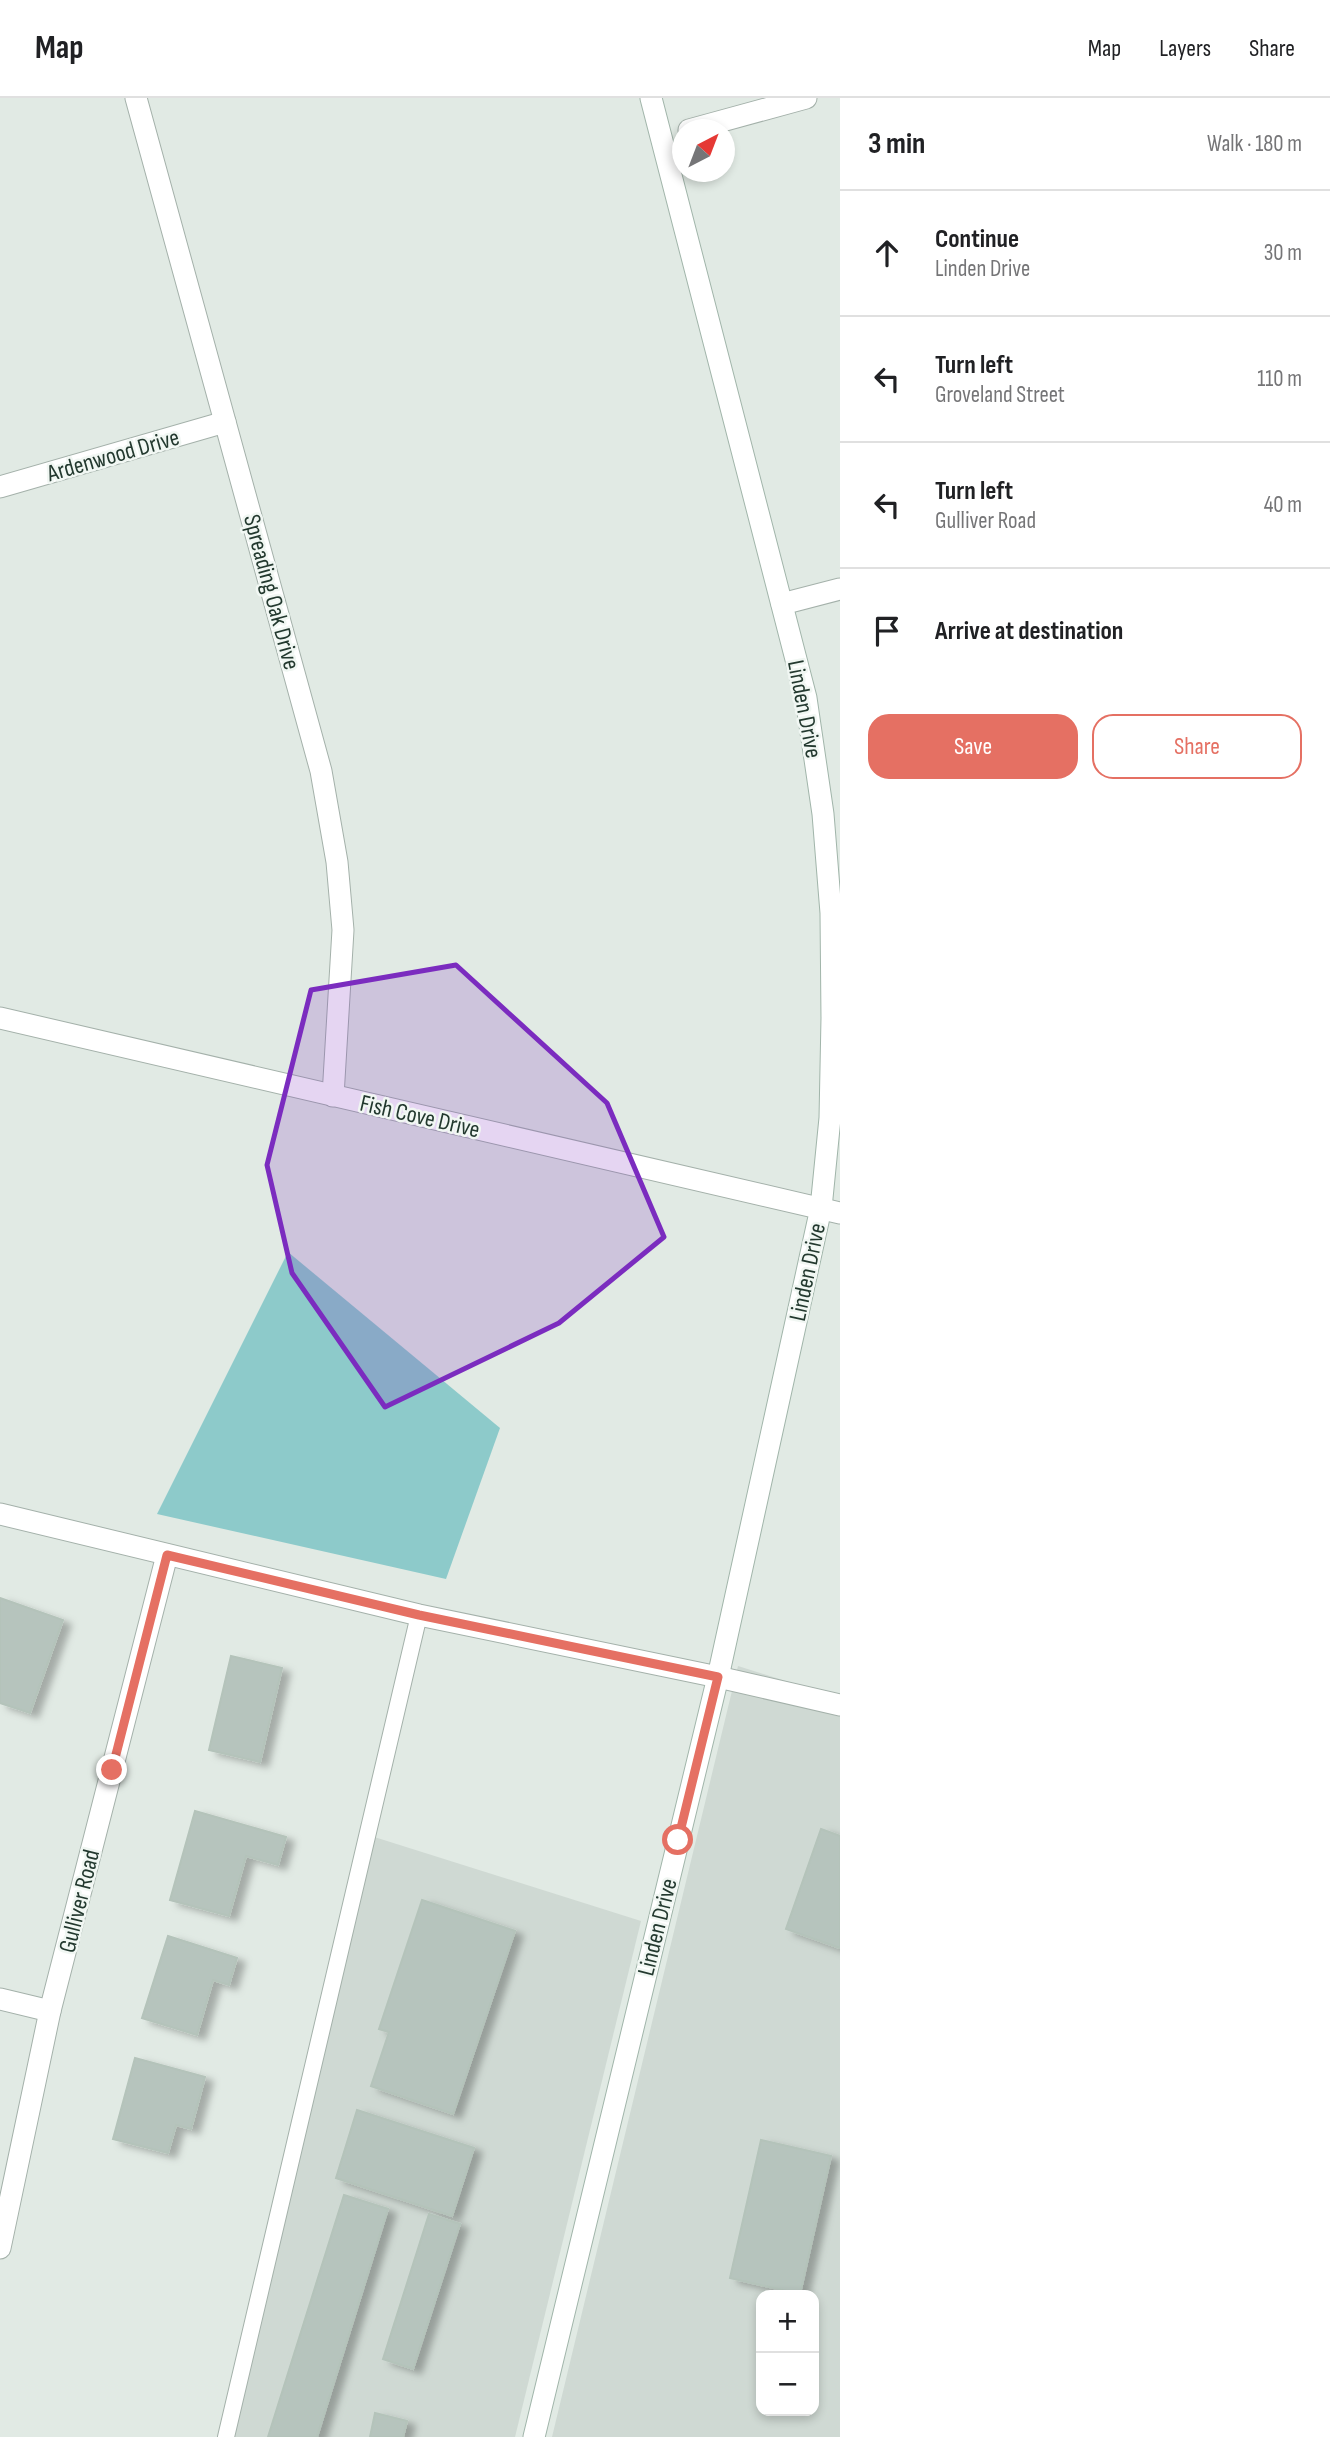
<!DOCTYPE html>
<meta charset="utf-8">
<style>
:root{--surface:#fff;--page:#f2f2f2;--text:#202124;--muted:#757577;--line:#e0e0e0;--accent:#e57063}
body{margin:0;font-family:"Sofia Sans Condensed",sans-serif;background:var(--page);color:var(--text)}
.controls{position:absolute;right:21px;bottom:21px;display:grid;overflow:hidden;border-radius:14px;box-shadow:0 4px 10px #0003}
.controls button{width:63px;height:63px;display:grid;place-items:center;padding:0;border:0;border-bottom:2px solid var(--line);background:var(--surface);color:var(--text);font:35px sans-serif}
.compass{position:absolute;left:672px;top:21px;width:63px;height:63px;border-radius:50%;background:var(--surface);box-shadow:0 4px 10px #0003;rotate:42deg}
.stop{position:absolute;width:21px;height:21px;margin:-16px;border:5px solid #e57063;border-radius:50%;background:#fff}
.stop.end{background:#e57063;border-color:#fff;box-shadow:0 2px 7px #0008}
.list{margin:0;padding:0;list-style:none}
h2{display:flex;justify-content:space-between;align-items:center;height:91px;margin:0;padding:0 28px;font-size:30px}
h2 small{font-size:23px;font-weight:400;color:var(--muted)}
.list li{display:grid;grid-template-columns:46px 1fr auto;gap:21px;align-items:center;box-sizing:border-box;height:126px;padding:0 28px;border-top:2px solid var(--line)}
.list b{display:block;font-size:26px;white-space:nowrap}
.list p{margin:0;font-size:23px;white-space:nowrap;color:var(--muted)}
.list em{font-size:23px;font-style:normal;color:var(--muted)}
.actions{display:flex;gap:14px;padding:21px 28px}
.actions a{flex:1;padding:16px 0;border:2px solid var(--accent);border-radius:21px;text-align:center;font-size:24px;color:var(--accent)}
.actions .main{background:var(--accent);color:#fff}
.icon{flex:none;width:38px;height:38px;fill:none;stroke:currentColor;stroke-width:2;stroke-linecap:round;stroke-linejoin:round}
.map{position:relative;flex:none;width:840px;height:2339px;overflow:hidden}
header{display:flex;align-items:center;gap:42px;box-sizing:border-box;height:98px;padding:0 35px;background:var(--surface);border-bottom:2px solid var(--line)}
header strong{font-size:33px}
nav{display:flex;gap:38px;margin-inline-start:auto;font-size:24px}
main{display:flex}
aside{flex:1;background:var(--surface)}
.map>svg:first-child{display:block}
</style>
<header>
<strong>Map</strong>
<nav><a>Map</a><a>Layers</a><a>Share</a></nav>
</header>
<main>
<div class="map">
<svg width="840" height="2339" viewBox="0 0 840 2339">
<defs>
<filter id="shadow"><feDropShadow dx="8" dy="4.5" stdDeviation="3.5" flood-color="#0004"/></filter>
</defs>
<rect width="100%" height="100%" fill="#e1eae4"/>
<!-- built -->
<g fill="#cfd9d3" fill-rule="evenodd">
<path d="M738 1568 840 1600V2339H552ZM761 2197H814V2313H761Z"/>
<path d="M368 1737 641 1823 515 2339H227Z"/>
</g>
<!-- water -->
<path fill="#8dcaca" d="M288 1154 500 1330 446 1481 157 1416Z"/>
<!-- building -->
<g fill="#b6c4bd" stroke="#b4c3ba" stroke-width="2" filter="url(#shadow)">
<path d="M0 1500 63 1522 30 1615 0 1605Z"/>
<path d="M231 1558 282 1570 260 1664 209 1652Z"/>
<path d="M195 1713 286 1739 278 1767 246 1758 229 1818 170 1802Z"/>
<path d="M821 1731 840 1738V1850L786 1831Z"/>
<path d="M422 1802 515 1833 453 2016 371 1988 389 1934 379 1931Z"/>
<path d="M168 1838 237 1860 229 1887 213 1882 197 1937 142 1920Z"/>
<path d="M135 1960 205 1979 191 2031 176 2027 168 2055 113 2041Z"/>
<path d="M357 2012 474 2050 452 2118 336 2080Z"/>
<path d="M761 2042 831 2058 800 2196 730 2180Z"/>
<path d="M344 2097 388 2111 317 2339H268Z"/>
<path d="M429 2116 460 2126 413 2271 383 2261Z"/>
<path d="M375 2315 407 2323 403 2339H370Z"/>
</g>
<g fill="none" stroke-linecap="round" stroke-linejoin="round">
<defs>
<path id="lane" d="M226 2339 419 1517"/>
<g id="street">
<path d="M136 0 321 673 337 764 343 832 333 998"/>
<path d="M689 32 806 0"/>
<path d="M0 389 225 324"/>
<path d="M782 506 840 491"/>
<path d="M0 920 840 1115"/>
<path d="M0 1416 419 1517 718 1579 840 1607"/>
<path d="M0 1901 50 1913"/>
<path d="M0 2150 50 1913 167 1457"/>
</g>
<path id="secondary" d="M534 2339 718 1579 821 1110 830 1020 832 920 831 815 823 716 806 600 651 0"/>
</defs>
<!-- lane casing -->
<use href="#lane" stroke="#a4b1aa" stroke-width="18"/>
<!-- street casing -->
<use href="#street" stroke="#a4b1aa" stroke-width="23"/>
<!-- secondary casing -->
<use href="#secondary" stroke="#a1b5aa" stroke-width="23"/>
<!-- lane -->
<use href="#lane" stroke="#fff" stroke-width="16"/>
<!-- street -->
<use href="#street" stroke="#fff" stroke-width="21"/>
<!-- secondary -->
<use href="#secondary" stroke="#fff" stroke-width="21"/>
</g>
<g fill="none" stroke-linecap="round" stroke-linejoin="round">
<!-- route -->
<path stroke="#e57063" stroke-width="9" d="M112 1672 167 1457 419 1517 718 1579 678 1742"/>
</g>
<!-- marked area -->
<path fill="#7b2cbf" fill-opacity="0.2" stroke="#7b2cbf" stroke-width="5" stroke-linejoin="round" d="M456 867 607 1005 664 1139 559 1225 385 1309 292 1175 267 1067 311 892Z"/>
<g text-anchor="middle" stroke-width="5" stroke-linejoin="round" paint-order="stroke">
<!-- street labels -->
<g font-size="24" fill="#23392f" stroke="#f1f7f3">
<text transform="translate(113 357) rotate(-16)" y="8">Ardenwood Drive</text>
<text transform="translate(272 494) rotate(75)" y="8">Spreading Oak Drive</text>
<text transform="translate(805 611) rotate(79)" y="8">Linden Drive</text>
<text transform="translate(420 1018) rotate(13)" y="8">Fish Cove Drive</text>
<text transform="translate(807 1174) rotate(-78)" y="8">Linden Drive</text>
<text transform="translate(79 1803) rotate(-76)" y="8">Gulliver Road</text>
<text transform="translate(657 1829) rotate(-76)" y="8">Linden Drive</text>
</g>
</g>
</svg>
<div class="controls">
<button>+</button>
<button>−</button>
</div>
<svg class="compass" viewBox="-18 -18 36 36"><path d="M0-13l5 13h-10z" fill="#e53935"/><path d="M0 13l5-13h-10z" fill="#757577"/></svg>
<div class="stop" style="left:678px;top:1742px"></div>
<div class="stop end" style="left:112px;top:1672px"></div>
</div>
<aside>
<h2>3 min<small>Walk · 180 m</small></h2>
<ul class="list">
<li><svg class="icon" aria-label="ahead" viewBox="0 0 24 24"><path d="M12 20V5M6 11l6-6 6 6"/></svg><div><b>Continue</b><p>Linden Drive</p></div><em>30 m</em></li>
<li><svg class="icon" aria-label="left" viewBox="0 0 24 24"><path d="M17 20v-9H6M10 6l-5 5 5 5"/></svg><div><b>Turn left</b><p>Groveland Street</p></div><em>110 m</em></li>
<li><svg class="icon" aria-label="left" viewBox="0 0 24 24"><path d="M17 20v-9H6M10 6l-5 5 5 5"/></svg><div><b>Turn left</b><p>Gulliver Road</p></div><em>40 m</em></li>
<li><svg class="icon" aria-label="arrive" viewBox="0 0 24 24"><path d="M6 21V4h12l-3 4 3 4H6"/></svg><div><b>Arrive at destination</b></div></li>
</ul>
<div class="actions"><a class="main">Save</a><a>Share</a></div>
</aside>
</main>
